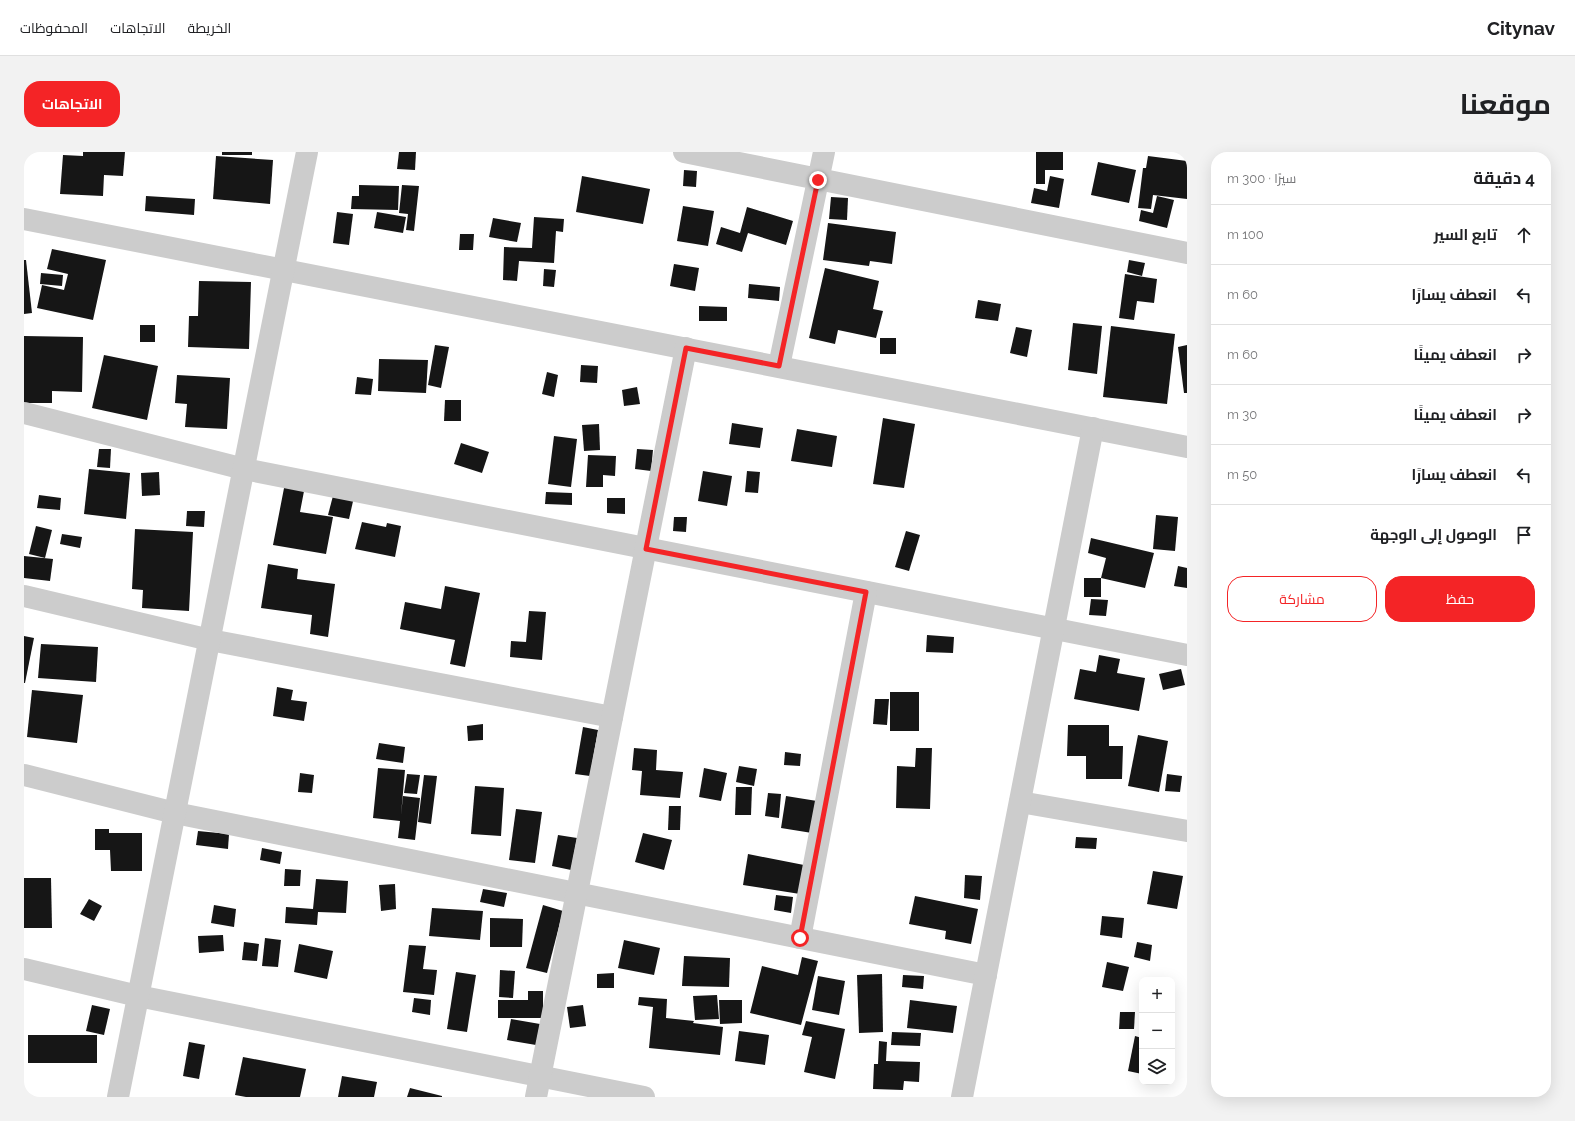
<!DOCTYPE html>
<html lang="ar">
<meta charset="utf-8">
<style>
:root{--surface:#fff;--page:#f2f2f2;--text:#202124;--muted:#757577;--line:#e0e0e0;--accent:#f42426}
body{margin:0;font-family:Raleway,Cairo,sans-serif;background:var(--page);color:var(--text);direction:rtl}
.controls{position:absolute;right:12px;bottom:12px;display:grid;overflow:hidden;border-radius:8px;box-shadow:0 4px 16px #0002}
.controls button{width:36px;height:36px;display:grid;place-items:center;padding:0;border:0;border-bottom:1px solid var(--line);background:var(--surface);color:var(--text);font:20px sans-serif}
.stop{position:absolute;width:12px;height:12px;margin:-9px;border:3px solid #f42426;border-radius:50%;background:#fff}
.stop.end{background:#f42426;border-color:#fff;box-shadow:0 1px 4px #0008}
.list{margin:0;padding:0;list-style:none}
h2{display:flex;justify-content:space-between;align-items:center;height:52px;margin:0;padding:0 16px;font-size:17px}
h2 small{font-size:13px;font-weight:400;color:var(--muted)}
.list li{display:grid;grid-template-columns:26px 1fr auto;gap:12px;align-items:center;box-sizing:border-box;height:60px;padding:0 16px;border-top:1px solid var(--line)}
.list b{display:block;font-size:15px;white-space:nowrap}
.list em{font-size:13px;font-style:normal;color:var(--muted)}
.actions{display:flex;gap:8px;padding:12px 16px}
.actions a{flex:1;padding:9px 0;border:1px solid var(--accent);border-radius:16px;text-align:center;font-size:14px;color:var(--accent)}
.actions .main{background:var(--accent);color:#fff}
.icon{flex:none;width:22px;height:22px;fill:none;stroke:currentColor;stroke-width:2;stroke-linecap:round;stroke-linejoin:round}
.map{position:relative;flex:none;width:1163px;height:945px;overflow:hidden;direction:ltr;border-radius:16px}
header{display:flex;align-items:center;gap:24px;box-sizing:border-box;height:56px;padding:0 20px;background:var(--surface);border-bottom:1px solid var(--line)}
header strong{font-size:19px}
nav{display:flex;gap:22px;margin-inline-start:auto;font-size:14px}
.intro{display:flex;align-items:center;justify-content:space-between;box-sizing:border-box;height:96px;padding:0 24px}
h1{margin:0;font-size:28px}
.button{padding:10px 18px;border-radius:16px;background:var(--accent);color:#fff;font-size:14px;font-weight:700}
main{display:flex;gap:24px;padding:0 24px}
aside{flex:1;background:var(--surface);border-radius:16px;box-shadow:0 4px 16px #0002}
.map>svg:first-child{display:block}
</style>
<header>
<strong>Citynav</strong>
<nav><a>الخريطة</a><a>الاتجاهات</a><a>المحفوظات</a></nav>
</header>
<div class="intro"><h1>موقعنا</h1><a class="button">الاتجاهات</a></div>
<main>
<aside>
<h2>4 دقيقة<small>سيرًا · 300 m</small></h2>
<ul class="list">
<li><svg class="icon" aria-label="ahead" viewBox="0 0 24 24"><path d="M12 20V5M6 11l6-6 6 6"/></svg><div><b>تابع السير</b></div><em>100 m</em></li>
<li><svg class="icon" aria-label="left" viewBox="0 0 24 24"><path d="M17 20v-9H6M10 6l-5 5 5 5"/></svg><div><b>انعطف يسارًا</b></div><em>60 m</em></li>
<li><svg class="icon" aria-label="right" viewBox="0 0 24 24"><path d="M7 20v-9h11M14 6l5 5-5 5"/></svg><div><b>انعطف يمينًا</b></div><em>60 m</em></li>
<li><svg class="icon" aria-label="right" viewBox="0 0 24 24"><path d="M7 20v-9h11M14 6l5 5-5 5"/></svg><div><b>انعطف يمينًا</b></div><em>30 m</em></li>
<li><svg class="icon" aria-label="left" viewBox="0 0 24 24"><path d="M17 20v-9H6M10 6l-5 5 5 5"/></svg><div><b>انعطف يسارًا</b></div><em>50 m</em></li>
<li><svg class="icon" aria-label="arrive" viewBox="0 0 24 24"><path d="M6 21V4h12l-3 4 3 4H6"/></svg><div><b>الوصول إلى الوجهة</b></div></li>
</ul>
<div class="actions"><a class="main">حفظ</a><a>مشاركة</a></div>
</aside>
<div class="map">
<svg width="1163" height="945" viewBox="0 0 1163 945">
<rect width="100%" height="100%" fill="#fff"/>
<!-- building -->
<g fill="#161616">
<path d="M59 0H101L99 24 80 23 79 44 36 42 39 3 59 4Z"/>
<rect x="198" y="0" width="30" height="3"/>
<path d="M375 0H392L391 18 373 17Z"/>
<path d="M1012 0H1039V18H1021V32H1012Z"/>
<path d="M192 4 249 8 246 52 189 47Z"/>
<path d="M1124 4 1163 9V47L1129 43 1127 57 1114 56 1119 16H1122Z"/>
<path d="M1074 10 1112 18 1105 51 1067 43Z"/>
<path d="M660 18 673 19 672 35 659 34Z"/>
<path d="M558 24 626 37 619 72 552 60Z"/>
<path d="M1026 24 1040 27 1035 56 1007 51 1010 36 1023 39Z"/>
<path d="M335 33 375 34 374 58 327 57 328 44H335Z"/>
<path d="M378 33 395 34 390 79 382 78 384 62 375 61Z"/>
<path d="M122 44 171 47 170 63 121 59Z"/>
<path d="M1133 44 1150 48 1143 76 1115 69 1117 58 1129 61Z"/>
<path d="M807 45 824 46 823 68 805 67Z"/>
<path d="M659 54 690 59 684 94 653 89Z"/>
<path d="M723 55 769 69 762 93 724 81 718 100 692 92 697 75 716 81Z"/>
<path d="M313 60 329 62 325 93 309 91Z"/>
<path d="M353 60 382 65 379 81 350 76Z"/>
<path d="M510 65 540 67 539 80 532 79 530 111 495 109 493 129 479 128 480 95 508 96Z"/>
<path d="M469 66 497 71 493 90 465 85Z"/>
<path d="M804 71 872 80 868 112 846 109 845 114 799 108Z"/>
<path d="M436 82H450L449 98H435Z"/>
<path d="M28 97 82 108 69 168 13 156 18 133 40 138 44 122 23 117Z"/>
<path d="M0 108H2L8 161 0 162Z"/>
<path d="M1105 108 1121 111 1118 124 1103 120Z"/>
<path d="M650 112 675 116 671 139 646 134Z"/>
<path d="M801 116 855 129 849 157 859 159 852 186 814 178 811 192 785 186Z"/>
<path d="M520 117 532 118 530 135 519 134Z"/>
<path d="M17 121 39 123 38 134 16 132Z"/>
<path d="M1101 122 1133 127 1130 151 1113 149 1110 168 1095 166Z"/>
<path d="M175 129 227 130 225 197 164 195 165 164H174Z"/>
<path d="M725 132 756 135 755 149 724 146Z"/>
<path d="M954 148 977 152 974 169 951 166Z"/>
<path d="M675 154 703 155V169H675Z"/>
<path d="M1049 171 1078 174 1073 222 1044 218Z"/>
<rect x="116" y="173" width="15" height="17"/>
<path d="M1087 174 1151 182 1143 252 1079 245Z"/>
<path d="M992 175 1008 178 1003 205 986 201Z"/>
<path d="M0 184 59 185 58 240 28 239V251H0Z"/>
<rect x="856" y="186" width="16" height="16"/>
<path d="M411 193 425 195 417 236 404 233Z"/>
<path d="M1163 193V241H1160L1154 195Z"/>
<path d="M80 203 134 214 123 268 68 256Z"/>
<path d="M355 207 404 208 402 241 354 239Z"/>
<path d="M557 213 574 214 573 231 556 230Z"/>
<path d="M523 220 534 223 530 245 518 242Z"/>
<path d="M153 223 206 226 203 277 161 275 163 252 151 251Z"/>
<path d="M333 225 349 227 347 243 331 242Z"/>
<path d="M613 235 616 252 600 254 598 238Z"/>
<path d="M421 248H437V269H420Z"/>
<path d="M859 266 891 272 880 336 849 332Z"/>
<path d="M708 271 739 276 736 296 705 292Z"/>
<path d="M575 272 576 298 560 299 558 273Z"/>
<path d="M773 277 813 284 808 315 767 309Z"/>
<path d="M530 284 553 287 547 335 524 332Z"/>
<path d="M437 291 465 300 458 321 430 312Z"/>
<path d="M75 297H87L86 316 73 315Z"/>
<path d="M613 297 629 298 627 319 611 317Z"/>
<path d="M564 303 592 304 591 324 579 323V335H562Z"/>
<path d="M65 317 106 321 102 367 60 362Z"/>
<path d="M679 319 708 324 703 354 674 349Z"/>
<path d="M723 319 736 320 734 341 721 340Z"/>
<path d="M135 320 136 343 118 344 117 321Z"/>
<path d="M261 331 281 334 276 360 309 365 302 402 249 393Z"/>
<path d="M310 340 330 345 325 367 304 363Z"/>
<path d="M522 340 548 341V353L521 352Z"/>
<path d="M15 343 37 346 36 358 13 356Z"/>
<path d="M583 346H601V362L583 361Z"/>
<path d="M163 359H181L180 375 162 374Z"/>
<path d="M1132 363 1154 365 1151 399 1129 397Z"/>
<path d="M650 365H663L662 380 649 379Z"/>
<path d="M338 370 362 375 363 371 377 374 371 405 331 397Z"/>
<path d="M12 374 28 378 21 406 5 402Z"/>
<path d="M111 377 169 380 165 459 118 456 119 438 108 437Z"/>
<path d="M882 379 896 383 885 419 871 415Z"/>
<path d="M38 382 58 385 56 396 36 392Z"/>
<path d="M1067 386 1130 401 1121 436 1077 426 1082 406 1064 401Z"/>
<path d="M0 404 29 407 26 429 0 426Z"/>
<path d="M244 412 274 417 273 427 311 432 304 485 286 482 288 463 237 456Z"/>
<path d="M1154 414 1163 416V436L1150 434Z"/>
<rect x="1060" y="426" width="17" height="19"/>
<path d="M421 434 456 441 441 515 426 512 431 488 376 477 381 450 417 457Z"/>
<path d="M1067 447 1084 448 1082 464 1065 463Z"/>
<path d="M505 459 522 460 518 508 486 505 487 489 502 490Z"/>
<path d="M903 483 930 485 929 501 902 500Z"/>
<path d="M0 484 10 486 1 531H0Z"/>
<path d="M17 492 74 495 72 530 14 526Z"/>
<path d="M1075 503 1096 507 1093 521 1121 526 1115 559 1050 547 1056 517 1072 520Z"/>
<path d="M1157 517 1161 533 1139 538 1135 522Z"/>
<path d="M253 535 269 538 267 548 283 550 280 569 249 564Z"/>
<path d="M8 538 59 543 53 591 3 585Z"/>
<rect x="866" y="540" width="29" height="39"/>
<path d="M851 547H865L863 573 849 572Z"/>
<path d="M459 572V588L444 589 443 574Z"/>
<path d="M1044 573H1085V594H1099L1098 627H1062V604H1043Z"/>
<path d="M559 575 574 578 566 624 551 622Z"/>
<path d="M1114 583 1144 589 1135 640 1104 634Z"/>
<path d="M355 591 381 595 379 611 352 607Z"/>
<path d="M610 596 633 598 632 618 659 620 656 646 616 643 618 619 608 618Z"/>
<path d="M892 596H908L906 657 872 656 873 614 891 615Z"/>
<path d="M761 600 777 602 776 614 760 613Z"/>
<path d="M715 614 733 617 730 634 712 630Z"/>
<path d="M354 616 381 618 377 663 379 644 396 646 391 688 374 686 376 669 349 666Z"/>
<path d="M680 616 703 621 697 649 675 645Z"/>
<path d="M276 621 290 623 288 641 274 640Z"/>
<path d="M383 622 396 623 393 642 380 641Z"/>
<path d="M1143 622 1158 624 1156 640 1141 639Z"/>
<path d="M400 623 413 624 407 672 394 670Z"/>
<path d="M451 634 480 636 477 684 447 682Z"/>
<path d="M712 635H728L727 663H711Z"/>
<path d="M744 641 757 642 755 666 741 664Z"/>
<path d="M762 644 793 649 788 681 757 676Z"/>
<path d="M645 654H657L656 678H644Z"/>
<path d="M492 657 518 660 511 711 485 708Z"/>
<path d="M71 677H85V681H118V719H87L86 698H71Z"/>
<path d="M174 679 205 682 204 697 172 693Z"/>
<path d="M619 681 648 688 640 718 611 710Z"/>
<path d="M534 683 553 686 547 718 528 714Z"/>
<path d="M1052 685 1073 686 1072 697 1051 696Z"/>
<path d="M238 696 258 700 256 712 236 708Z"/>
<path d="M724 702 780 713 776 742 719 733Z"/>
<path d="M261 717 277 718 276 734H260Z"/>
<path d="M1129 719 1159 724 1153 757 1123 752Z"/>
<path d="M941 723 958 724 956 748 940 746Z"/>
<path d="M0 726H27L28 776H0Z"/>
<path d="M292 727 324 729 322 761 294 760 293 773 261 771 262 755 289 757Z"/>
<path d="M371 732 372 757 357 759 355 733Z"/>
<path d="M459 737 483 741 480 755 456 750Z"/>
<path d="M752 743 769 745 767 761 750 758Z"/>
<path d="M891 744 954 757 947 792 921 787 922 779 885 772Z"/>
<path d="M65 747 78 754 70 769 56 762Z"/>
<path d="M190 753 212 757 210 775 187 771Z"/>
<path d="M519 753 539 759 523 821 502 816Z"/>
<path d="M408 756 459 759 456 788 405 784Z"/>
<path d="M1078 764 1100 766 1098 786 1076 783Z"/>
<path d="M466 766 499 767 498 795H466Z"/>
<path d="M199 783 200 799 175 801 174 784Z"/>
<path d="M241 786 257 788 254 815 238 814Z"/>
<path d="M600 788 636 796 630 823 594 816Z"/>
<path d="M220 790 235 792 233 809 218 808Z"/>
<path d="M1113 790 1128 793 1126 809 1110 805Z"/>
<path d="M275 792 309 799 303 827 270 820Z"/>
<path d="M385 793 402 794 399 817 413 818 410 843 379 840Z"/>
<path d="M660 804 706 806 705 835 658 834Z"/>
<path d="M778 805 794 809 777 873 726 861 738 814 774 823Z"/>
<path d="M1083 810 1105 815 1099 839 1078 835Z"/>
<path d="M476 818 491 819 489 846 475 845Z"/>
<path d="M432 820 452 823 443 880 423 877Z"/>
<path d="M590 821V836H573V822Z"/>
<path d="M858 822 859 880 835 881 833 823Z"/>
<path d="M879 823 900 824 899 837 878 835Z"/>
<path d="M794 824 821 829 815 863 788 858Z"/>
<path d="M504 839H519V866H474V848H504Z"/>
<path d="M693 843 695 867 671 868 669 844Z"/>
<path d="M615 845 643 847 642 866 670 869 669 871 699 875 696 903 625 896 629 855 614 853Z"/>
<path d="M390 846 407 848 406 863 388 860Z"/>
<path d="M695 848H718V871L696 872Z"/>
<path d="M886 848 933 854 929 881 883 876Z"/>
<path d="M68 853 86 857 80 883 62 879Z"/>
<path d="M559 853 562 874 546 876 543 855Z"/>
<path d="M1096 860H1111L1110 877H1095Z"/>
<path d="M487 867 516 872 512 893 483 888Z"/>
<path d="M782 869 821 877 811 927 780 920 788 885 778 883Z"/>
<path d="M715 879 745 883 741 913 711 909Z"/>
<path d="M868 880 897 881 896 894 867 893Z"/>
<rect x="4" y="883" width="69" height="28"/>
<path d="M1111 884 1118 886V922L1104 919Z"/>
<path d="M855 889 863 890 862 909 896 910 895 930 880 929 879 938 849 937 850 912H854Z"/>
<path d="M165 890 181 893 175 927 159 924Z"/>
<path d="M219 905 282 917 276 945H222L211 943Z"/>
<path d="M318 924 353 930 350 945H314Z"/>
<path d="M386 936 418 944V945H383Z"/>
</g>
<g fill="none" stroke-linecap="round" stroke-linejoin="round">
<!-- minor -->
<g stroke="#ccc" stroke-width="22">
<path d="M660 0 1163 101"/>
<path d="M0 67 1163 295"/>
<path d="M755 214 800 0"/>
<path d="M0 261 220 317 1163 503"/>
<path d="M0 444 186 488 588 565"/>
<path d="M0 623 151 661 962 823"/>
<path d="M996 650 1163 679"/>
<path d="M776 786 842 440"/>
<path d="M0 817 114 844 620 945"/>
<path d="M94 945 283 0"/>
<path d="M512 945 662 196"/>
<path d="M938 945 1069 276"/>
</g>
</g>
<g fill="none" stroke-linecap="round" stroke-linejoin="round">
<!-- route -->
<path stroke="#f42426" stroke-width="5" d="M776 786 842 440 622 397 662 196 755 214 794 28"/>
</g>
</svg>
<div class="controls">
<button>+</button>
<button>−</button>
<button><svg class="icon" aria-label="layers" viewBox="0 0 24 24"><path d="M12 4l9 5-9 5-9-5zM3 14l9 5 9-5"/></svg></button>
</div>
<div class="stop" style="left:776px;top:786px"></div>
<div class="stop end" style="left:794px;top:28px"></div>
</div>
</main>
